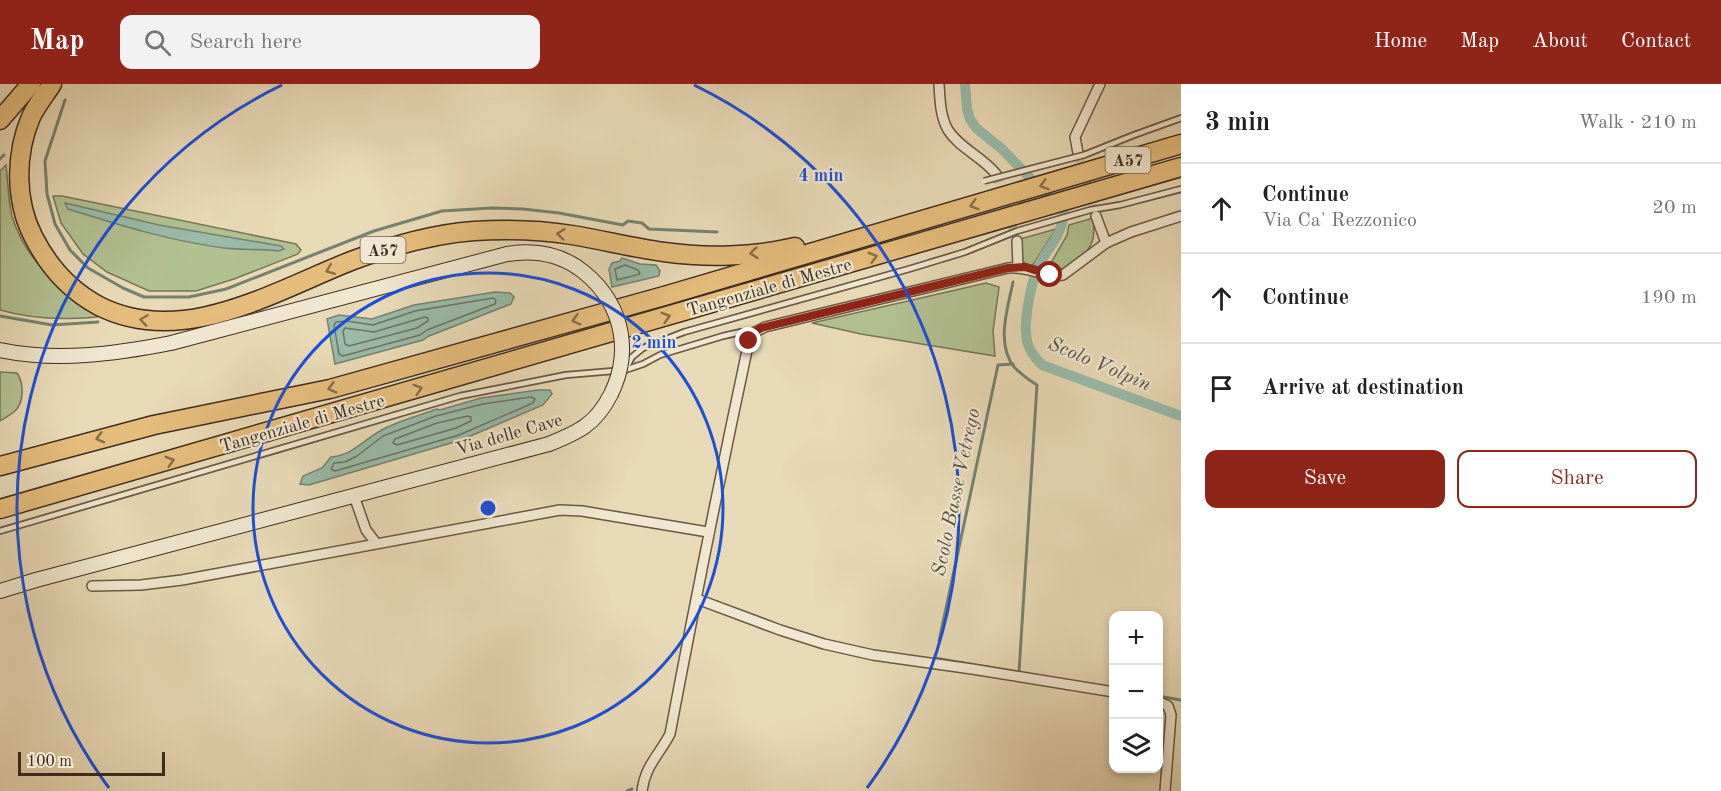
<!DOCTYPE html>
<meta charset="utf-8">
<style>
:root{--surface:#fff;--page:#f2f2f2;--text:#202124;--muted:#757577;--line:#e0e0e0;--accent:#8f2418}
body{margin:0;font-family:"Old Standard TT",serif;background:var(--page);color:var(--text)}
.controls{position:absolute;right:18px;bottom:18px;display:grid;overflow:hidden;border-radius:12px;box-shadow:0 3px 9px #0003}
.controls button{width:54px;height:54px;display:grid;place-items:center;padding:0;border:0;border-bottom:2px solid var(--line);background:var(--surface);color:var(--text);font:30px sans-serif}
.scale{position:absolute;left:18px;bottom:15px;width:147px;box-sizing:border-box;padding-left:6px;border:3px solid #3f2c1d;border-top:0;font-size:16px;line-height:21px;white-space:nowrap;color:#3f2c1d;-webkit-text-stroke:4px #f1e7d0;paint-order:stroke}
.stop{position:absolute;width:18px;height:18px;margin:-14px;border:4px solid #8f2418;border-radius:50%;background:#fff}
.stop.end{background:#8f2418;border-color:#fff;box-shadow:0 2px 6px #0008}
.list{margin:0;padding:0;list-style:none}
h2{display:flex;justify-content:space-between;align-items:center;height:78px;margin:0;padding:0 24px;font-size:26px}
h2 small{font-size:20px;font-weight:400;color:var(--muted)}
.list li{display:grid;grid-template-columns:39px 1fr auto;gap:18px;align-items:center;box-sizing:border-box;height:90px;padding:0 24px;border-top:2px solid var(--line)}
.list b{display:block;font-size:22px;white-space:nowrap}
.list p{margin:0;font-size:20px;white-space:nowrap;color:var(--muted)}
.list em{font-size:20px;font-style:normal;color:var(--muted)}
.actions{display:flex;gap:12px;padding:18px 24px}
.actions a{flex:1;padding:14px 0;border:2px solid var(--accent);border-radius:12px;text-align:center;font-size:21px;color:var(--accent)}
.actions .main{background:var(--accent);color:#fff}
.icon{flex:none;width:33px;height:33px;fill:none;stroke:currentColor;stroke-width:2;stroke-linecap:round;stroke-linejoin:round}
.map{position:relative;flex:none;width:1181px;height:707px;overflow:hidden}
header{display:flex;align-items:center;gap:36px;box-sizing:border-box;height:84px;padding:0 30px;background:var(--accent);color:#fff}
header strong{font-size:28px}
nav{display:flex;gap:33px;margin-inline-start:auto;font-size:21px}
.search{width:420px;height:54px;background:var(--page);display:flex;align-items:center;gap:15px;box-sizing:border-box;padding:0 21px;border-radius:12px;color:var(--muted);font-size:22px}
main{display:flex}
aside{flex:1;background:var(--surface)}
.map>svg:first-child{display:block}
</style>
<header>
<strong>Map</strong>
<div class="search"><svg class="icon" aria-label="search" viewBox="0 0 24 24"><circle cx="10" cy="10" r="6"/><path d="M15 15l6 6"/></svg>Search here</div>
<nav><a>Home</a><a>Map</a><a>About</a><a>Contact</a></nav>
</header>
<main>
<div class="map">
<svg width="1181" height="707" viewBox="0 0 1181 707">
<rect width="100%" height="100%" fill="#e9dab7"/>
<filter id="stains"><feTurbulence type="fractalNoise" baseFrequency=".00333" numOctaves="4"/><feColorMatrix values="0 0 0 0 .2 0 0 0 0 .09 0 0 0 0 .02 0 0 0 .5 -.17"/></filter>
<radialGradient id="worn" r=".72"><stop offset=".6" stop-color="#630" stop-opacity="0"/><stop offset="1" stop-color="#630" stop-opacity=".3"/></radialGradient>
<!-- green -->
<g fill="#b2c192" stroke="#787658" stroke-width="1.5">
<path d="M6 81C8 97 8 116 12 132 25 176 60 206 98 229L97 233C65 236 31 235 0 226V87Z"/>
<path d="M53 112H62L296 160 301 166 298 170 234 195 196 207H149L107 188 83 170 61 139Z"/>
<path d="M1093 134C1094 142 1095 150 1092 158 1086 174 1064 190 1047 186L1067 151 1069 141Z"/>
<path d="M1056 145 1032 182 1023 178 1020 155Z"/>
<path d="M986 199 999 203 993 247 995 272 861 250 812 239Z"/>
<path d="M0 288 17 289C24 299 24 317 16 326 12 330 5 334 0 337Z"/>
</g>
<!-- water -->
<g fill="#99bba8" stroke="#758270" stroke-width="1.5">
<path d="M65 119 159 141 281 162 284 165 279 167C261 165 242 166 224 164 170 157 119 141 68 125Z"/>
<path d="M622 174 640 180 656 181 660 187 659 192 612 203 609 185 612 179 620 177Z"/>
<path d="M495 208 510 209 514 213 511 220 429 252 423 256 335 280 327 235 339 231 372 235 414 221Z"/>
<path d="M538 306H550L552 310 543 321 461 356 309 401 300 400 303 392 322 384 331 373C353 371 362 357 380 347 397 337 419 332 437 325L440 326 481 314Z"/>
</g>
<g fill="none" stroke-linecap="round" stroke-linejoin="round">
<!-- shore -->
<g stroke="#6c7462" stroke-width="1.5">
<path d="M625 181 638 186 640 190 617 196 615 185Z"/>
<path d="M493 214 496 216 495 220 427 246 420 251 343 272 339 270 334 241 336 238 347 237 373 241 415 227Z"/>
<path d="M425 233 428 234V237L417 244 349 262 345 260 343 247 345 244 374 248Z"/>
<path d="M531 313 535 315 533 319 459 351 335 387 331 385 334 379 345 378 357 372 383 352 436 332 483 320Z"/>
<path d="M468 332 471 333V337L456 344 397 361 393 359 395 355 437 339Z"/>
</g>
<!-- stream -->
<g stroke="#758270" stroke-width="3">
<path d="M65 16 45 77 47 110 55 140 70 166 88 184 123 204 144 213H189L226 205 374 147 442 127 491 124 523 125 559 129 623 141 628 137 642 139 649 145 717 148"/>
<path d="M0 75 4 71"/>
<path d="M1013 198C1008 223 995 261 1015 284 1021 290 1029 296 1037 301L1019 588"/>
<path d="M0 232 52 241 98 238"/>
<path d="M939 557 998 281 1013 280"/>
<path d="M935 574 1010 587"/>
<path d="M1158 612 1181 616"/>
<path d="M627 707 632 705"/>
</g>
<!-- canal -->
<path stroke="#99bba8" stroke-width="10" d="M965 0 967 25 970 35 976 44 1002 65 1064 129C1061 153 1051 159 1040 179 1031 196 1023 238 1027 257 1029 267 1035 274 1042 281L1181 332"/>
<!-- minor-tunnel -->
<g stroke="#c7b798" stroke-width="9" stroke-dasharray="9 4.5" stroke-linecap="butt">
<path d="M1078 69 1096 132"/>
<path d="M996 90 1017 157"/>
</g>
<defs>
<g id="service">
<path d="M1084 71 1134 51 1181 34"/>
<path d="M625 286 632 273 643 264 684 248 909 185 965 168 1017 147 1090 126 1120 121 1181 105"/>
<path d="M0 447 460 312 566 291 625 286 643 280 660 271 723 252 741 248 753 249"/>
</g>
<g id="minor">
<path d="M939 0C940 15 940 32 948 46 959 64 983 73 996 90"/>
<path d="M1078 69 1075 53 1100 0"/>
<path d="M1096 132 1106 159"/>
<path d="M1017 157 1018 183"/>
<path d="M354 412 366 446 376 459"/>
<path d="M92 502 141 501 182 496 560 426 582 427 708 448"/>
<path d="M697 515 780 546 824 560 873 571 972 585 1114 608"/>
<path d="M1158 617 1168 622 1171 631 1165 707"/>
<path d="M642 707C645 682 659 671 670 650 695 518 721 388 749 257L753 249 765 243 1008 184C1028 182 1044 193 1063 191L1106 159 1131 148 1181 132"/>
</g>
<g id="secondary">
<path d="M0 266C57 278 115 270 171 259L507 170C532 166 556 169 577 183"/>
<path d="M0 507 36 496 549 360C579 348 596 340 611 310"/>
</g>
<g id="motorway">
<path d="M52 0C45 11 36 22 31 33 15 70 15 117 33 152 48 182 69 206 99 222 182 264 273 208 351 177 391 162 431 150 474 147 506 145 540 146 572 151 603 156 633 164 664 168 706 174 754 173 795 163"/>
<path d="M0 36 31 0"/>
<path d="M0 382 154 341 330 305 664 212 1181 60"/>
<path d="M0 425 1181 83"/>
</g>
</defs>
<!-- service casing -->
<use href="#service" stroke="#6a5844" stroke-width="8"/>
<!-- minor casing -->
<use href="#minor" stroke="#6a5844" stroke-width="12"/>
<!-- secondary casing -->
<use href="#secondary" stroke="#3f2c1d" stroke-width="16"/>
<!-- motorway casing -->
<use href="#motorway" stroke="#3f2c1d" stroke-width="21"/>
<!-- service -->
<use href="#service" stroke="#f1e7d0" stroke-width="4.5"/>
<!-- minor -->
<use href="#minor" stroke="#f1e7d0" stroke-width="9"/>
<!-- secondary -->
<use href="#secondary" stroke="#f1e7d0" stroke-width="14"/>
<!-- motorway -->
<use href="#motorway" stroke="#e4bd7c" stroke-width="18"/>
<defs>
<path id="service-bridge" d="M984 97 1084 71"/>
<path id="secondary-bridge" d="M577 183C620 213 634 263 611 310"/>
</defs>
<!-- service-bridge casing -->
<use href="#service-bridge" stroke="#6a5844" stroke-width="8" stroke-linecap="butt"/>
<!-- secondary-bridge casing -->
<use href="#secondary-bridge" stroke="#3f2c1d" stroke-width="16" stroke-linecap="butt"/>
<!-- service-bridge -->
<use href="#service-bridge" stroke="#f1e7d0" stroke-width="4.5"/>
<!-- secondary-bridge -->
<use href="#secondary-bridge" stroke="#f1e7d0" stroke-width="14"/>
</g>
<!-- one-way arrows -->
<defs><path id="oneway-chevron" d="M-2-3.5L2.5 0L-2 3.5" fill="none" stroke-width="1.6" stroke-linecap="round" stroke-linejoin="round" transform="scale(1.5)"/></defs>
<g stroke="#896d48">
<use href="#oneway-chevron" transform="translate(1044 101) rotate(164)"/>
<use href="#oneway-chevron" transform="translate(974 121) rotate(164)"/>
<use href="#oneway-chevron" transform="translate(561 150) rotate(-174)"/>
<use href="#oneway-chevron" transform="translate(754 169) rotate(174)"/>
<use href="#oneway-chevron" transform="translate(873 173) rotate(-16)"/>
<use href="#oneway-chevron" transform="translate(330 186) rotate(158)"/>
<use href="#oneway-chevron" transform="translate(666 233) rotate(-16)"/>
<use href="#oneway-chevron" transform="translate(144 236) rotate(-172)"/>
<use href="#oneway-chevron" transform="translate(576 236) rotate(165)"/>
<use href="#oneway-chevron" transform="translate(332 304) rotate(165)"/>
<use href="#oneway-chevron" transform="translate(418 305) rotate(-16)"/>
<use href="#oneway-chevron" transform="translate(100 354) rotate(165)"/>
<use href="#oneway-chevron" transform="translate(170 377) rotate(-16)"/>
</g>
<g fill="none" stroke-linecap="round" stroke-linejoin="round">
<!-- route -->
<path stroke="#8f2418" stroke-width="8" d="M749 257 753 249 761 244 1008 184 1025 183 1050 191"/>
</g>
<!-- distance rings -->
<g fill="none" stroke="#1d4ed8" stroke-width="3">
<circle cx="488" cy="424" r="235"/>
<path d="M109 704A471 471 0 0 1 282 1M694 1A471 471 0 0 1 867 704"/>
</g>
<g text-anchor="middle" stroke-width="4.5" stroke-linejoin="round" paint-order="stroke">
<!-- shield labels -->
<g fill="#f1e7d0" stroke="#746453" stroke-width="1.5">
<rect x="1105.5" y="63" width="45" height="26" rx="4.5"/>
<rect x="360.5" y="153" width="45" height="26" rx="4.5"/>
</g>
<g font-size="16" font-weight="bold" fill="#3f2c1d">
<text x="1128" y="82">A57</text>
<text x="383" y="172">A57</text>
</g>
<!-- street labels -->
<g font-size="18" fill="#3f2c1d" stroke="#f1e7d0">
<text transform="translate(769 203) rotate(-16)" y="6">Tangenziale di Mestre</text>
<text transform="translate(302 339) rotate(-16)" y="6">Tangenziale di Mestre</text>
<text transform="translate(509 350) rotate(-16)" y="6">Via delle Cave</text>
</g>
<!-- water labels -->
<g font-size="20" font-style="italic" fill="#565040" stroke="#f1e7d0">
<text transform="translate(1100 279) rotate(23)" y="7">Scolo Volpin</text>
<text transform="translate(955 408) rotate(-78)" y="7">Scolo Basse Vetrego</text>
</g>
</g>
<circle cx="488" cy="424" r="9" fill="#1d4ed8" stroke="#f1e7d0" stroke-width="3"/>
<g font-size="18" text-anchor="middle" font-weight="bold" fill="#1d4ed8" stroke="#f1e7d0" stroke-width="4.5" stroke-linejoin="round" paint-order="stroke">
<text x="821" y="97">4 min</text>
<text x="654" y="264">2 min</text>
</g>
<rect width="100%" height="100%" filter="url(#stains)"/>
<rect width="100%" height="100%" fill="url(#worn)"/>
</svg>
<div class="controls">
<button>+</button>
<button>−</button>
<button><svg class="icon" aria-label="layers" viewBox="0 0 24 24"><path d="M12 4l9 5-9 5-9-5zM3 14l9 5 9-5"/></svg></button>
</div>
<div class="scale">100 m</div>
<div class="stop" style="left:1050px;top:191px"></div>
<div class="stop end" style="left:749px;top:257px"></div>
</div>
<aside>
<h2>3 min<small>Walk · 210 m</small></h2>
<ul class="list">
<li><svg class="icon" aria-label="ahead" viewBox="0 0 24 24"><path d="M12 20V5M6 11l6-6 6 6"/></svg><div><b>Continue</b><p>Via Ca' Rezzonico</p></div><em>20 m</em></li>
<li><svg class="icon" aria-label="ahead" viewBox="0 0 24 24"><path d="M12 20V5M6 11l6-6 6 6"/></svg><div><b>Continue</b></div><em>190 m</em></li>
<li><svg class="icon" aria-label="arrive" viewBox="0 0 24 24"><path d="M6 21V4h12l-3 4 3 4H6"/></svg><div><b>Arrive at destination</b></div></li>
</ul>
<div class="actions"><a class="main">Save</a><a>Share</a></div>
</aside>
</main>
